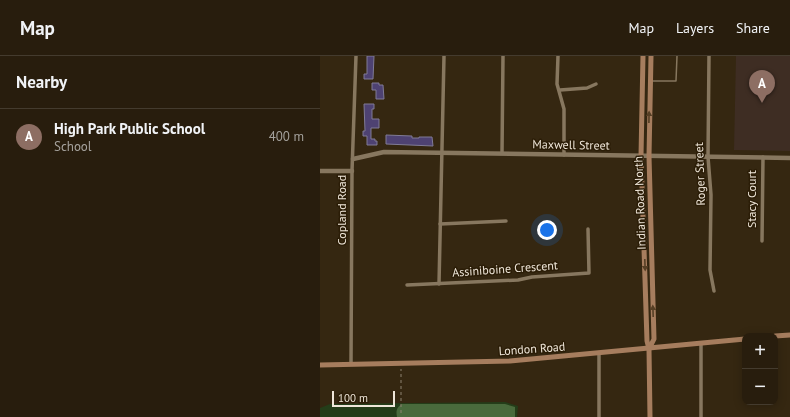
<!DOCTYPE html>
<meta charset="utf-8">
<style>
:root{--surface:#281d0d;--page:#302616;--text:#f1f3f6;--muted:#a5a29d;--line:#443b2e;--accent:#0f766e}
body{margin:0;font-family:"PT Sans",sans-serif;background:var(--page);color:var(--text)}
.controls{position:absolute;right:12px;bottom:12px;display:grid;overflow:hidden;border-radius:8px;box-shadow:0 2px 10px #0003}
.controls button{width:36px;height:36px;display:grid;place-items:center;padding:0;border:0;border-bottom:1px solid var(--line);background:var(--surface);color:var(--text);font:20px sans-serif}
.scale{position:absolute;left:12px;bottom:10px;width:63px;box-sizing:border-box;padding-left:4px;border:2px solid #efe6d9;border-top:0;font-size:11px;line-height:14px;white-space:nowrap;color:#efe6d9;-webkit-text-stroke:3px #2b1d07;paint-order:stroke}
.you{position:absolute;left:227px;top:174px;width:14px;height:14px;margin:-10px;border:3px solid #fff;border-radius:50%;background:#1a73e8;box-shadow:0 0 0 6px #1a73e833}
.badge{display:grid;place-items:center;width:26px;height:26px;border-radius:50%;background:var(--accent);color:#fff;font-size:13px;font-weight:700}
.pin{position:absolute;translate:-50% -33px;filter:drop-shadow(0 1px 2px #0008)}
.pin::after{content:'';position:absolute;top:21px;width:14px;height:12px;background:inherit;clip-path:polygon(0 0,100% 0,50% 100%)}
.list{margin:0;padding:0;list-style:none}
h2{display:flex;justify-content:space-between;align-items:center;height:52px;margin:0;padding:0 16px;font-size:17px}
h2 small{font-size:13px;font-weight:400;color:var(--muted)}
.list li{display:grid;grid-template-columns:26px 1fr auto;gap:12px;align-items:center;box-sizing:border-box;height:56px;padding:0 16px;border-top:1px solid var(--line)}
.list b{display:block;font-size:15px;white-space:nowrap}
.list p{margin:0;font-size:13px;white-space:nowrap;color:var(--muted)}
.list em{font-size:13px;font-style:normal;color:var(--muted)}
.map{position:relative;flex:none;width:470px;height:361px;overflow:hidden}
header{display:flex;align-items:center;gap:24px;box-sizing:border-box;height:56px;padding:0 20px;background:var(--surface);border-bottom:1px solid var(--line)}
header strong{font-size:19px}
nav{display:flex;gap:22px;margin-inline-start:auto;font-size:14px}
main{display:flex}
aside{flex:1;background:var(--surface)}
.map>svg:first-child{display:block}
</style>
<header>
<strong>Map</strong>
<nav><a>Map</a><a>Layers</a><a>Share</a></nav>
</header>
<main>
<aside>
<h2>Nearby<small></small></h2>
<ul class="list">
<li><span class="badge" style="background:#8d6e63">A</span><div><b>High Park Public School</b><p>School</p></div><em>400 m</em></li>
</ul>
</aside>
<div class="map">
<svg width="470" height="361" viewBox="0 0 470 361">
<rect width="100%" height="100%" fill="#352711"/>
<!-- education -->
<path fill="#3e2d23" d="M416 0H470V95L414 94Z"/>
<!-- green -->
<path fill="#243d19" d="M185 346 198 350 197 361H0V352L10 348Z"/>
<!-- forest -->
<path fill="#496a3c" d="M82 348H185L195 351V361H77C76 355 76 352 82 348Z"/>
<!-- building -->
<g fill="#4e4272" stroke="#807b96">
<path d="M47 0H54L53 23H44V18H47Z"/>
<path d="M52 27H59V29H63L64 43H56V34H52Z"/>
<path d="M44 48H54V53H52V63H59V72H51V83H55V85H57V89H47V80H43V75H45Z"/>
<path d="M66 79 92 80V82H99V81H112L113 90 66 88Z"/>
</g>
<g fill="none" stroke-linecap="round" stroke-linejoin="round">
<!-- path -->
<path stroke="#8d8270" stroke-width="1" stroke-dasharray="3 3" stroke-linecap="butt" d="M81 357V313"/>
<!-- service -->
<path stroke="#87775f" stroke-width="1.5" d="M332 25H356L357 0"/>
<!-- minor -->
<g stroke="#87775f" stroke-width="3.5">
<path d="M238 0 237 28 244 53V99"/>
<path d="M389 0 388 101 391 139 390 214 394 235"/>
<path d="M240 34 267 32 276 28"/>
<path d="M182 97 183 0"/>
<path d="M120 168 186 165"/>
<path d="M442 185 443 101"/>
<path d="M119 228 124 0"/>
<path d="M87 229 198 224 212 221 269 217 268 173"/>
<path d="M31 308 32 115 36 0"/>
<path d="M279 361V298"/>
<path d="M381 361V288"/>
</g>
<!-- tertiary -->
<g stroke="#87775f" stroke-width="4.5">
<path d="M33 103 64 96 470 102"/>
<path d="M0 115H32"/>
</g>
<!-- secondary -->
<g stroke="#a67d5e" stroke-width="5">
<path d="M323 0 321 100 327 285 329 293 330 361"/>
<path d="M455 280 470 279"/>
<path d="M329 293 334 283 329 100 331 0"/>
<path d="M0 309 190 305 425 283"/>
</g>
</g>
<!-- one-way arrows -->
<defs><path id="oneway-solid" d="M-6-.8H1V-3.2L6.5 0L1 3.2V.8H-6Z"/></defs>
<g fill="#563f25">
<use href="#oneway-solid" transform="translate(329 61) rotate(-89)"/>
<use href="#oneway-solid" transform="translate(325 209) rotate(88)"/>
<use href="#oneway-solid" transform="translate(333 255) rotate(-92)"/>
</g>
<g text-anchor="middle" stroke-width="3" stroke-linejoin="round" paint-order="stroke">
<!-- street labels -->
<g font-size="12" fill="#efe6d9" stroke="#2b1d07">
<text transform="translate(251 89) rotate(1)" y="4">Maxwell Street</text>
<text transform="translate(380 118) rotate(-92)" y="4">Roger Street</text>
<text transform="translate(432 143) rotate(-90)" y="4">Stacy Court</text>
<text transform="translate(320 147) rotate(-92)" y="4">Indian Road North</text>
<text transform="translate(22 154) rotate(-90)" y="4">Copland Road</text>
<text transform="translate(185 213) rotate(-4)" y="4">Assiniboine Crescent</text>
<text transform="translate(212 293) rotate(-4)" y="4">London Road</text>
</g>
</g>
</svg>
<div class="controls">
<button>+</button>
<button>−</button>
</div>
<div class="scale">100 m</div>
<div class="you"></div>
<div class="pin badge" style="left:442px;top:47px;background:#8d6e63">A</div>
</div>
</main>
